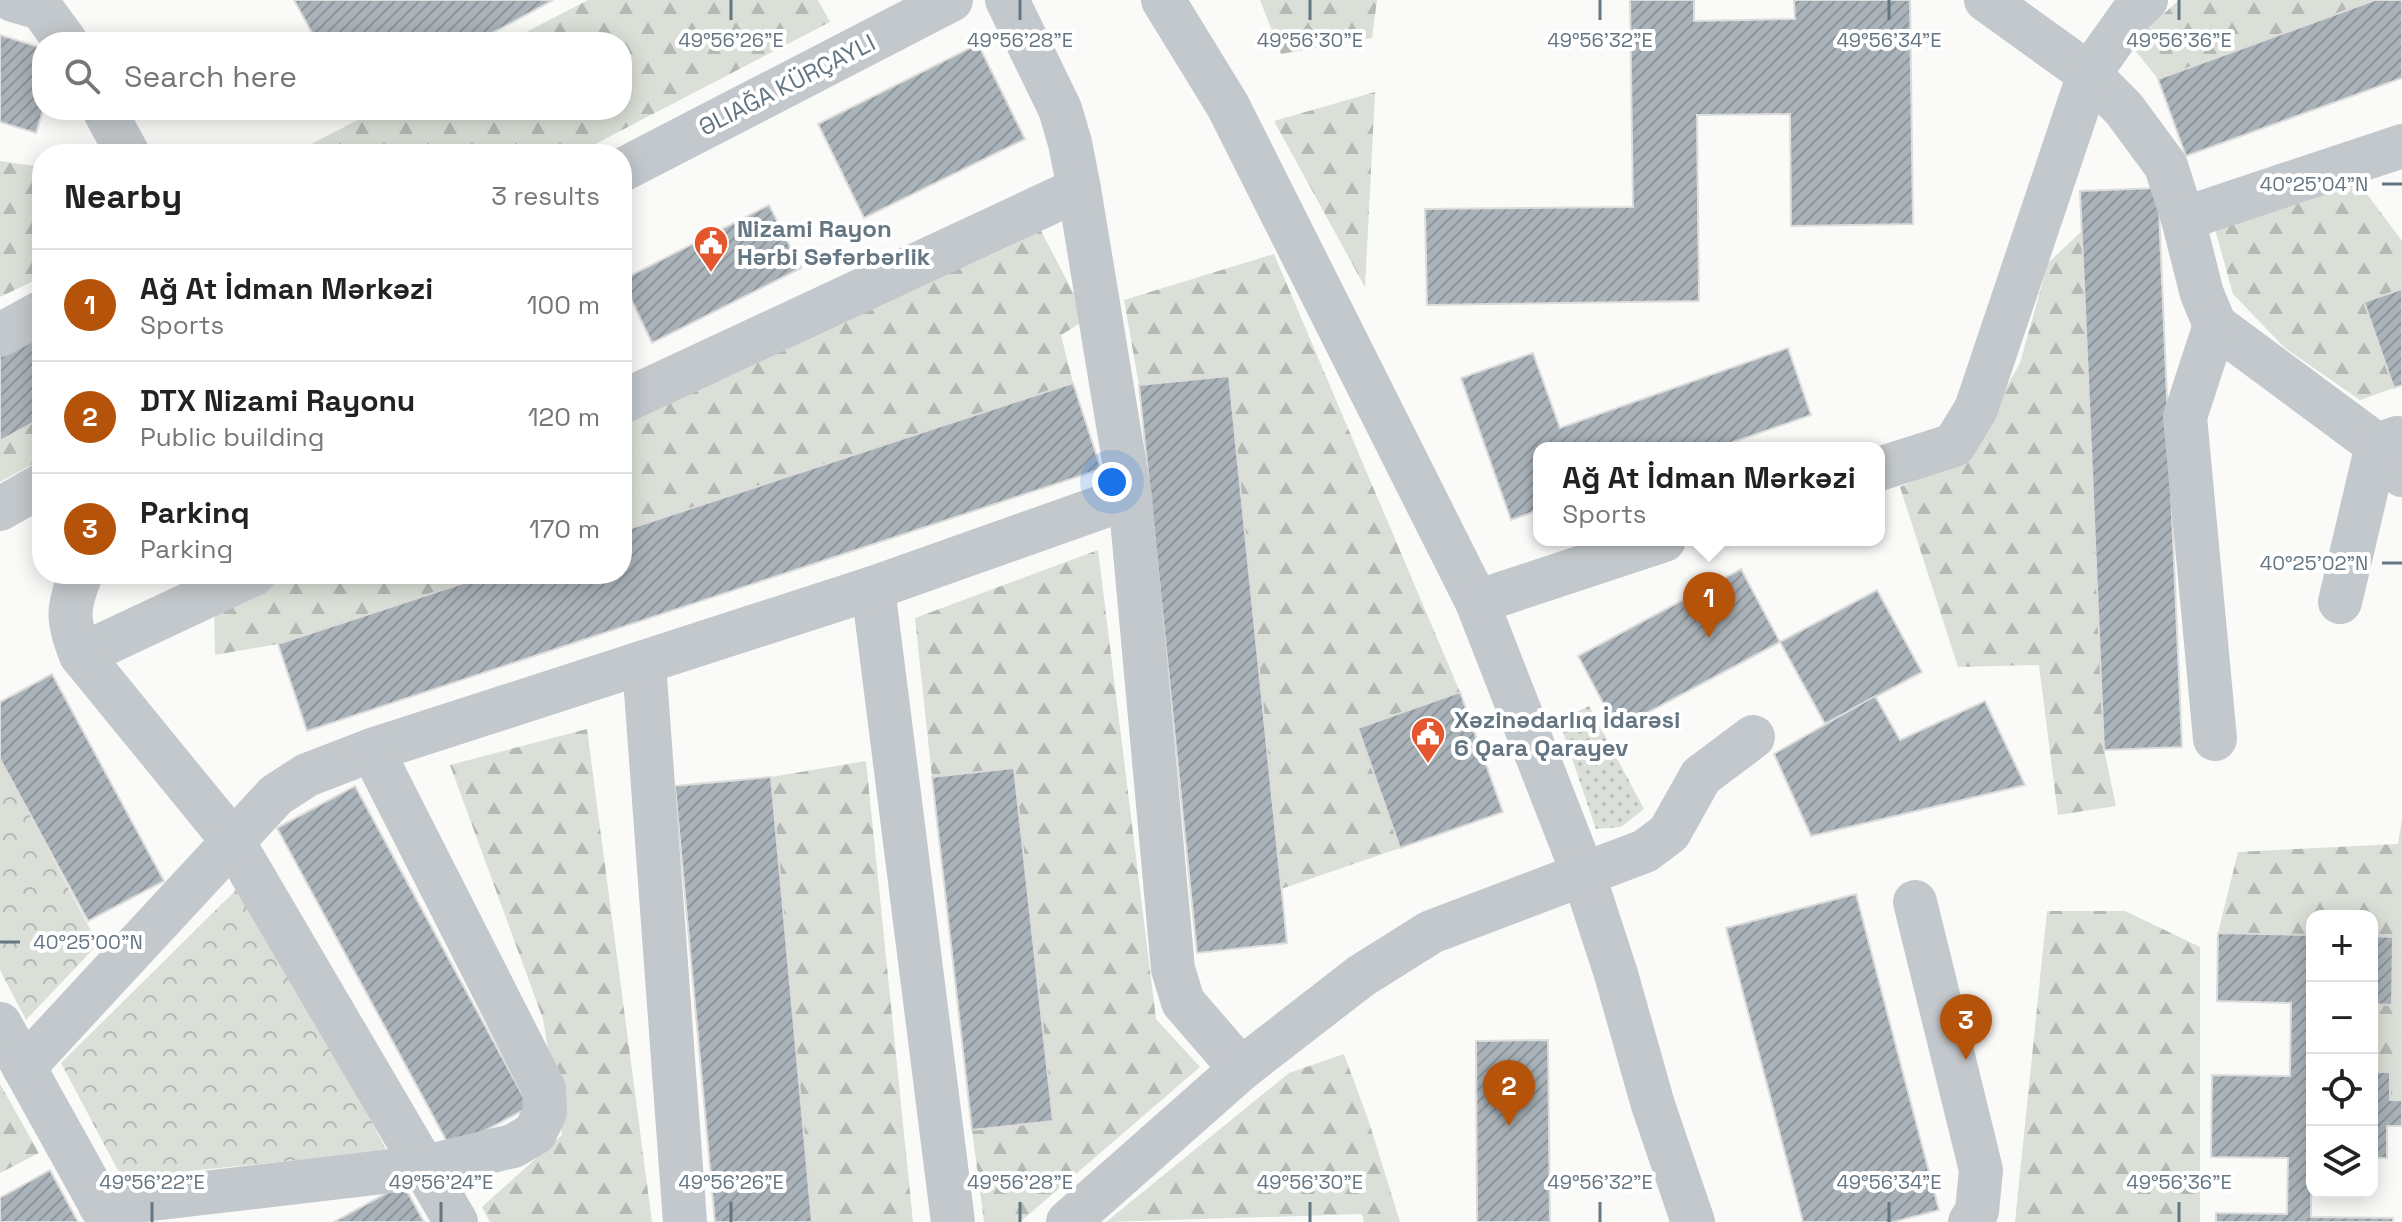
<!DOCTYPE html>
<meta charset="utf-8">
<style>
:root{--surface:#fff;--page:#f2f2f2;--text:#222;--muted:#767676;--line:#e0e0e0;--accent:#b45309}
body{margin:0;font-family:"Space Grotesk",sans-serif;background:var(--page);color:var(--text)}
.controls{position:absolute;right:24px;bottom:24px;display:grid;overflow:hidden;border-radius:16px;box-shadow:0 4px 20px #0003}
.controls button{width:72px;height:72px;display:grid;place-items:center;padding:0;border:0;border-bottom:2px solid var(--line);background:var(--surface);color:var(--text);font:40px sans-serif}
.you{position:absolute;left:1112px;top:482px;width:28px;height:28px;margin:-20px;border:6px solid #fff;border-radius:50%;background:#1a73e8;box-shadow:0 0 0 12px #1a73e833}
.badge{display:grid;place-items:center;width:52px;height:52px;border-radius:50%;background:var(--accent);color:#fff;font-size:26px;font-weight:700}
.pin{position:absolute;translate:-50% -66px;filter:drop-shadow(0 2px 4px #0008)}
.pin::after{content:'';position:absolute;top:42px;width:28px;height:24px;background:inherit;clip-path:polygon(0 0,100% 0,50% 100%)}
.popup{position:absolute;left:1533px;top:442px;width:352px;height:104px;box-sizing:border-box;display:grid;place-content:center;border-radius:16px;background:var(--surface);filter:drop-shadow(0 2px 6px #0005);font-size:26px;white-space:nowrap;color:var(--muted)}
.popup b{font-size:30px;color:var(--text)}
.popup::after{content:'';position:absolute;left:50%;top:100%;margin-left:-16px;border:16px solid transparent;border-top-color:var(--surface)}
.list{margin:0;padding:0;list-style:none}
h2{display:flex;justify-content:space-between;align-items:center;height:104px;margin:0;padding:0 32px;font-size:34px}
h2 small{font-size:26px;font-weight:400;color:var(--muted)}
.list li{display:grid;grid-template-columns:52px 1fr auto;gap:24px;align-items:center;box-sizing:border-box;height:112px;padding:0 32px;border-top:2px solid var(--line)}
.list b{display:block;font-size:30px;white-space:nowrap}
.list p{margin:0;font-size:26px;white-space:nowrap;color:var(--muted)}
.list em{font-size:26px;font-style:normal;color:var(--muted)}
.icon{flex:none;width:44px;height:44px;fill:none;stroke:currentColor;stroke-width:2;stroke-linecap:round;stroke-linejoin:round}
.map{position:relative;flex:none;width:2402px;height:1222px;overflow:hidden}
.search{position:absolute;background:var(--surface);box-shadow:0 4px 20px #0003;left:32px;top:32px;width:600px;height:88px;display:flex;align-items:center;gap:20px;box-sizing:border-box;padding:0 28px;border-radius:32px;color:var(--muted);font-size:30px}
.panel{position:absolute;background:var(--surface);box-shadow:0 4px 20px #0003;left:32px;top:144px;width:600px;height:440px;border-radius:32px}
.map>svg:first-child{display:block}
</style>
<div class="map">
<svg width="2402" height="1222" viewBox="0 0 2402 1222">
<defs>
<pattern id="grass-dots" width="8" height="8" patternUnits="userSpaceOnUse" patternTransform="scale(2)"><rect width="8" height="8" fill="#dadfd7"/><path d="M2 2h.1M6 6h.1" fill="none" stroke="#b4b9b4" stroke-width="1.8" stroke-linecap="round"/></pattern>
<pattern id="forest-firs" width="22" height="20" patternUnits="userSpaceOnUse" patternTransform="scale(2)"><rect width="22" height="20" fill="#dadfd7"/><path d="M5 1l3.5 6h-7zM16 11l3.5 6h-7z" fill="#b4b9b4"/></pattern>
<pattern id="park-crowns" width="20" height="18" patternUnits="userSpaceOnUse" patternTransform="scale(2)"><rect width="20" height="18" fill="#dadfd7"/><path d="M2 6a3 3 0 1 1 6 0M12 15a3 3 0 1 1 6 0" fill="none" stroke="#b4b9b4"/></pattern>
<pattern id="building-hatch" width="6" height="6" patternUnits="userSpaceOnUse" patternTransform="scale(2)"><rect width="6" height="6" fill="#aab3b9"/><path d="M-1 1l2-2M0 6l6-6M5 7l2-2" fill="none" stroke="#8e969c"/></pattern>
</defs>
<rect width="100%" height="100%" fill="#fafaf8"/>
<!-- grass -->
<path fill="url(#grass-dots)" d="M1589 706 1644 809 1621 827 1596 829 1559 720Z"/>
<!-- forest -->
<g fill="url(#forest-firs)">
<path d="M588 0H818L830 22 576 154H292L377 110H622V42H507Z"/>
<path d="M1260 0H1377L1372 38 1281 54Z"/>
<path d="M2179 0H2375L2158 79 2130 44Z"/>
<path d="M1375 92 1365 287 1274 121Z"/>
<path d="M0 161 42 167V277L0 297Z"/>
<path d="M2358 182 2402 241V289L2364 302 2394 388 2360 400 2285 348 2233 294 2215 229Z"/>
<path d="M1039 227 1087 319 1061 335 1073 383 622 531V416Z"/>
<path d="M2082 231 2104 750 2116 806 2058 815 2039 665 1958 667 1900 487 1969 454 2020 363 2048 263Z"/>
<path d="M1274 254 1460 692 1358 728 1400 848 1281 889 1229 376 1139 385 1124 300Z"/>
<path d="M42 418V459L0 482V441Z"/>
<path d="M1098 550 1156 1019 1200 1067 1020 1222H984L972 1130 1053 1120 1014 769 932 777 915 618Z"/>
<path d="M274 574H491L278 644 215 655 214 601Z"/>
<path d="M587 729 652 1222H490L482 1207 562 1135 543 1019 450 765Z"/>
<path d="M866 761 913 1222H812L771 777Z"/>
<path d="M2402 819V1100H2390V1072H2372V1004H2392L2393 937 2372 936V916H2312V935L2218 933 2238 852 2398 844Z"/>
<path d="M2047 911H2125L2200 947V1222H2015Z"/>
<path d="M1344 1054 1369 1122 1400 1222H1364L1362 1214 1106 1222 1289 1073Z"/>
<path d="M0 1084 39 1153 0 1173Z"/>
</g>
<!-- park -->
<g fill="url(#park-crowns)">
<path d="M0 759 98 944 26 1020 0 970Z"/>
<path d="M244 882 387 1151 122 1178 61 1063Z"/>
</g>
<!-- building -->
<g fill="url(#building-hatch)" stroke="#dcdcda" stroke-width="2">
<path d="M294 0H553L476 42H317Z"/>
<path d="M1630 0H1694V21L1795 19 1794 0H1910L1913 224 1791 226 1790 114 1697 115 1699 301 1427 305 1425 209 1633 207Z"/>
<path d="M2375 0H2402V78L2186 156 2158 79Z"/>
<path d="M0 35 42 48 43 110 36 133 0 122Z"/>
<path d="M978 44 1025 139 864 218 818 124Z"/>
<path d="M2158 188 2182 747 2104 750 2080 191Z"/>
<path d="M769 205 801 268 652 343 622 280Z"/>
<path d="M2402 289V385L2394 388 2364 302Z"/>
<path d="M42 324V418L0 441V348Z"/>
<path d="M1788 348 1811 415 1716 448H1539V510L1511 520 1461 378 1533 353 1560 428Z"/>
<path d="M1229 376 1287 943 1197 953 1139 385Z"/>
<path d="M1073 383 1101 469 307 731 278 644 491 574H622V531Z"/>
<path d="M1741 569 1780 642 1617 729 1578 656Z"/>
<path d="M1877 590 1922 672 1825 724 1780 642Z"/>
<path d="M52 674 164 881 88 921 0 759V702Z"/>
<path d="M1460 692 1503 812 1400 848 1358 728Z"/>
<path d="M1875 696 1900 740 1985 701 2025 785 1811 836 1774 754Z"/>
<path d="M1014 768 1053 1121 972 1130 932 777Z"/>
<path d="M771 777 812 1222H715L675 786Z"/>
<path d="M355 786 529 1107 451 1149 277 828Z"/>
<path d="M1856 894 1939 1210 1893 1222H1803L1726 928Z"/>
<path d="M2218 933 2312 935 2311 1217 2393 1218V1222H2216V1213L2287 1214 2288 1158 2211 1157 2212 1075 2290 1076 2291 1003 2217 1001Z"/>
<path d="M2372 936 2393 937 2392 1005 2372 1004Z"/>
<path d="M1548 1040 1550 1222H1477L1476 1041Z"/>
<path d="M2372 1072H2390V1100H2402V1126H2387V1158H2372Z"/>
<path d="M50 1170 78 1222H0V1198Z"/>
<path d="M403 1184 424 1222H334Z"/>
</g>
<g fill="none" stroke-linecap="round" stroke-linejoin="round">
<!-- minor -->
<g stroke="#c3c8cc" stroke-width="44">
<path d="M13 0 41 8 66 42"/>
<path d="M1007 0 1060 109 1070 143 1079 189 1130 497 1173 969 1183 1002 1241 1069"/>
<path d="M1163 0 1228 106 1477 602 1584 876 1616 974 1653 1105 1693 1222"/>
<path d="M1986 0 2089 74 2124 109 2166 166 2183 219 2202 294 2215 325 2377 445 2402 475"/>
<path d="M104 110 128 154"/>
<path d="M622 170 951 0"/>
<path d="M2183 219 2402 146"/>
<path d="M0 335 42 312"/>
<path d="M622 402 1079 189"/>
<path d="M1879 469 1954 445 1976 409 2089 74 2133 12 2146 0"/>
<path d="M0 509 42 485"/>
<path d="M254 574 81 655 232 840 456 1222"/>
<path d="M873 588 953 1222"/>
<path d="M1477 602 1664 540"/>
<path d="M2340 602 2377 445 2397 438"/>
<path d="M81 655C67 621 67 608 81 574"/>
<path d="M644 664 685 1222"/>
<path d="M2215 739 2185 417 2215 325"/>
<path d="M1915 902 1981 1170 1977 1211 1970 1222"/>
<path d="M0 1024 110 1222"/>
<path d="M24 1067 276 795 307 775 372 750 873 588 1130 497"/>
<path d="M100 1205 426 1167 513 1146 535 1133 545 1112 544 1089 372 750"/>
<path d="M1068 1222 1241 1069 1361 976 1431 932 1645 851 1669 833 1701 776 1753 737"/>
</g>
</g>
<!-- ticks -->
<path fill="none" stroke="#657683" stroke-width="3" d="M731 0V20M1020 0V20M1310 0V20M1600 0V20M1889 0V20M2179 0V20M2382 184H2402M2382 563H2402M0 942H20M152 1202V1222M441 1202V1222M731 1202V1222M1020 1202V1222M1310 1202V1222M1600 1202V1222M1889 1202V1222M2179 1202V1222"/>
<!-- icons -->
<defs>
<symbol id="civic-pin" viewBox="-11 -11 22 30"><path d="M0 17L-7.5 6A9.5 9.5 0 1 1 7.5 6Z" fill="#e4572e" stroke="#fff"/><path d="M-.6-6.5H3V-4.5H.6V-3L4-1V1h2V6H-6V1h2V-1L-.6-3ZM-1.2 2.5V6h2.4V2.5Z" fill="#fff"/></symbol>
</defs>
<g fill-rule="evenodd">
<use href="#civic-pin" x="691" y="223" width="40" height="54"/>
<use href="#civic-pin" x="1408" y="714" width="40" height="54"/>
</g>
<g text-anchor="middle" stroke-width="8" stroke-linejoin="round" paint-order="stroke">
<!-- street labels -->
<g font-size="24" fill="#657683" stroke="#fff">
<text transform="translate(787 85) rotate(-27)" y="8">ƏLIAĞA KÜRÇAYLI</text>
</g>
<!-- poi labels -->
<g font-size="24" font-weight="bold" fill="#657683" stroke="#fff" text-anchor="start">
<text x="737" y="237">Nizami Rayon<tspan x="737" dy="28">Hərbi Səfərbərlik</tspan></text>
<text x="1454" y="728">Xəzinədarlıq İdarəsi<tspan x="1454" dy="28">6 Qara Qarayev</tspan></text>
</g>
</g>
<g font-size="20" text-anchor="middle" fill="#657683" stroke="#fff" stroke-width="8" stroke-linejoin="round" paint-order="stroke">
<text x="731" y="47">49°56'26"E</text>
<text x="1020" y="47">49°56'28"E</text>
<text x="1310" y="47">49°56'30"E</text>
<text x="1600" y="47">49°56'32"E</text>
<text x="1889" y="47">49°56'34"E</text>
<text x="2179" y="47">49°56'36"E</text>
<text x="2314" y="191">40°25'04"N</text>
<text x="2314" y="570">40°25'02"N</text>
<text x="88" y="949">40°25'00"N</text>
<text x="152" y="1189">49°56'22"E</text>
<text x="441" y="1189">49°56'24"E</text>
<text x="731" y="1189">49°56'26"E</text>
<text x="1020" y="1189">49°56'28"E</text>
<text x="1310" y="1189">49°56'30"E</text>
<text x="1600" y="1189">49°56'32"E</text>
<text x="1889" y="1189">49°56'34"E</text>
<text x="2179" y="1189">49°56'36"E</text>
</g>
</svg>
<div class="controls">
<button>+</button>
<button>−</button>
<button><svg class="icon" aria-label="locate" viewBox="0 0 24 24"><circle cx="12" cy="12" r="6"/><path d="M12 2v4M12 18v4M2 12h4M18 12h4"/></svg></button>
<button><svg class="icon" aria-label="layers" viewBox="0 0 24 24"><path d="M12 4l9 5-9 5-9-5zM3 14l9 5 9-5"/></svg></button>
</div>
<div class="you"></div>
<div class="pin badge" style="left:1709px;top:638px">1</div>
<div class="popup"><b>Ağ At İdman Mərkəzi</b>Sports</div>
<div class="pin badge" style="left:1509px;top:1126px">2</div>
<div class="pin badge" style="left:1966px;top:1060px">3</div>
<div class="search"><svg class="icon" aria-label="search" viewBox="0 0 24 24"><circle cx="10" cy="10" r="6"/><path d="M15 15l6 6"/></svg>Search here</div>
<section class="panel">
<h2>Nearby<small>3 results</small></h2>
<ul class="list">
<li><span class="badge">1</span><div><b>Ağ At İdman Mərkəzi</b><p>Sports</p></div><em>100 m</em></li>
<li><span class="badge">2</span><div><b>DTX Nizami Rayonu</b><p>Public building</p></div><em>120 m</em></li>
<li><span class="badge">3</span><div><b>Parkinq</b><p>Parking</p></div><em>170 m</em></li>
</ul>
</section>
</div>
